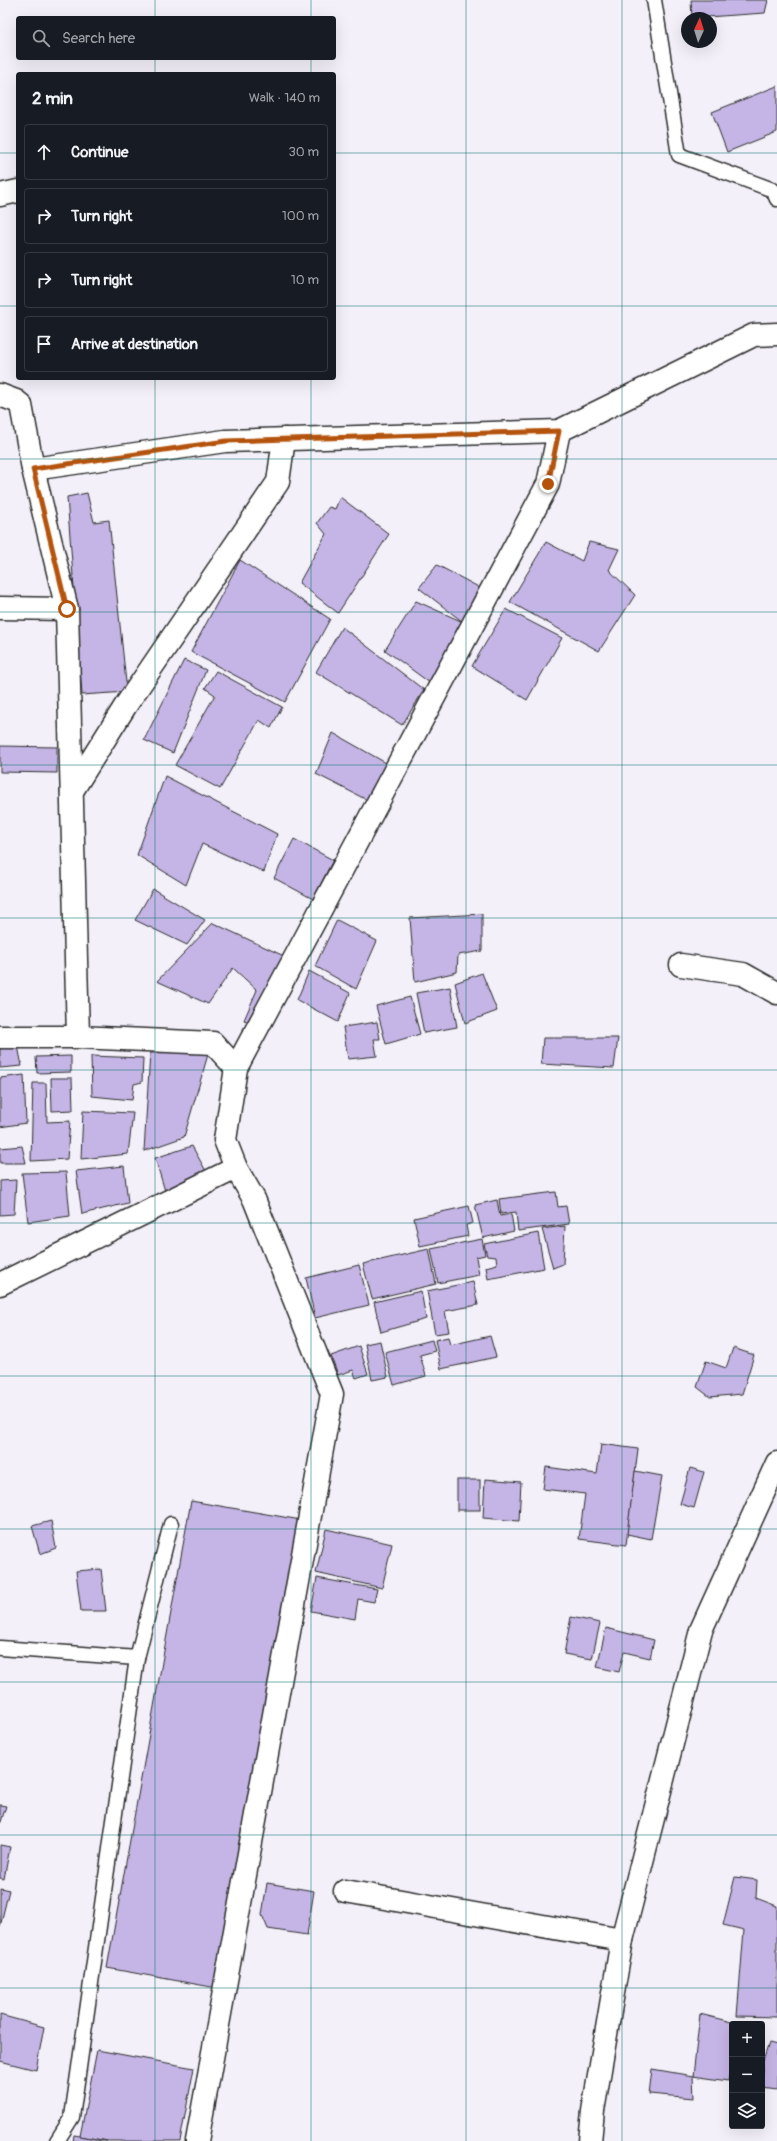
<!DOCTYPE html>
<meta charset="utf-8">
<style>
:root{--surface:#171b24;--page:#20242c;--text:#f1f3f6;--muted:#9ea1a6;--line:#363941}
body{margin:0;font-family:Pangolin,sans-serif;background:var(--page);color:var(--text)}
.controls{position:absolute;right:12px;bottom:12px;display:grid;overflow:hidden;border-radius:4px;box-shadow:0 4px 16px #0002}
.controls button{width:36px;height:36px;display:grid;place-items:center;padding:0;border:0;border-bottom:1px solid var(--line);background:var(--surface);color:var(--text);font:20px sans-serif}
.compass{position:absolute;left:681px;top:12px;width:36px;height:36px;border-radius:50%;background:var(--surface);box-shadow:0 4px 16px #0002;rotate:4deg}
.stop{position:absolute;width:12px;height:12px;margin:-9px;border:3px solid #b45309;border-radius:50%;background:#fff}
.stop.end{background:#b45309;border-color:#fff;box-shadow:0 1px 4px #0008}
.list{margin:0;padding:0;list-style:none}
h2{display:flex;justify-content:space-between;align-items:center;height:52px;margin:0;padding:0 16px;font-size:17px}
h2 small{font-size:13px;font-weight:400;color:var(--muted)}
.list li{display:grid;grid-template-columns:26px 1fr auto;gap:12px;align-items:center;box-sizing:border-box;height:56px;margin:0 8px 8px;padding:0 8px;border:1px solid var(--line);border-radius:4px}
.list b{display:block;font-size:15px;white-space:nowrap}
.list em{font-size:13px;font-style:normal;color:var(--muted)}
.icon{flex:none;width:22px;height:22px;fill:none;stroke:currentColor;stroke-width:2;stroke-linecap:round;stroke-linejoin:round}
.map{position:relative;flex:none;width:777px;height:2141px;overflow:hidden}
.search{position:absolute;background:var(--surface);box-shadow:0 4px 16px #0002;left:16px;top:16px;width:320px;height:44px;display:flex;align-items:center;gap:10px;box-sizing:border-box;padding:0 14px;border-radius:4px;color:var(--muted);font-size:15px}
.panel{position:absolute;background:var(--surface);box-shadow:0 4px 16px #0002;left:16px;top:72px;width:320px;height:308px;border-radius:4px}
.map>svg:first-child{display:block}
</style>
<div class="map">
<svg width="777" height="2141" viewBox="0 0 777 2141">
<rect width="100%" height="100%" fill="#f3f0fa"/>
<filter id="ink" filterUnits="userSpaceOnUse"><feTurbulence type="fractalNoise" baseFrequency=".025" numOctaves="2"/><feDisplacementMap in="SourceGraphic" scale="8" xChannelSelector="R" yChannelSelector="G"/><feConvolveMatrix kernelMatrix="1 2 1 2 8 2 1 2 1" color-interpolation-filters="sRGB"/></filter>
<g filter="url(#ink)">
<!-- building -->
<g fill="#c5b5e6" stroke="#2b2b2b">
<path d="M691 0H768L765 13 692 18Z"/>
<path d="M777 86V132L727 152 712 112Z"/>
<path d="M87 493 94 522 109 520 127 692 82 695 67 497Z"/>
<path d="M340 497 389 534 338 613 299 583 326 534 317 523 329 507 335 509Z"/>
<path d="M546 542 582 561 589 542 619 549 609 570 635 595 599 651 510 602Z"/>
<path d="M240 560 330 619 285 702 191 652Z"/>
<path d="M437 565 486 591 463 622 419 588Z"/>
<path d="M416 601 463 622 430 683 385 650Z"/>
<path d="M506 609 562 638 527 700 472 666Z"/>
<path d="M342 627 424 690 402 725 316 672Z"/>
<path d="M184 660 206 670 173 753 144 740Z"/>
<path d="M216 671 282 707 271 728 259 720 220 789 175 765 215 695 205 688Z"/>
<path d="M333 733 386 763 369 801 316 774Z"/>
<path d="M0 746 57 747V773L0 772Z"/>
<path d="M165 776 277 834 264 872 202 844 186 885 137 855Z"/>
<path d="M294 839 333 860 313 899 274 878Z"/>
<path d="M153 889 205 920 187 945 135 920Z"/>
<path d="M482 914V951L458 955 457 972 415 982 410 918Z"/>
<path d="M337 920 377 941 356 989 315 966Z"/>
<path d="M213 923 286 957 253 1023 244 1020 257 990 233 968 208 1004 157 981Z"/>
<path d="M309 971 350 993 338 1022 297 1000Z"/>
<path d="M482 973 497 1011 465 1023 455 983Z"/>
<path d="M450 987 457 1027 424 1033 416 993Z"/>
<path d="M410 997 420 1034 386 1044 376 1006Z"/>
<path d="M377 1022 380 1039H374L377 1056 348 1059 343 1027Z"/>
<path d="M543 1038H618L614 1068 541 1064Z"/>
<path d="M0 1046H18L22 1066 0 1068Z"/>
<path d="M209 1051 184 1137 144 1151 150 1053Z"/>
<path d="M71 1056V1072L37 1073 36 1057Z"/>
<path d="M91 1056 143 1058 142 1082 134 1084 132 1100 92 1096Z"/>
<path d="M24 1075 26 1123 0 1127V1078Z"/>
<path d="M51 1078H72L73 1110 52 1111Z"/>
<path d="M33 1083H46L47 1122 70 1121 67 1159 31 1161Z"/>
<path d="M83 1111 133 1113 128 1154 81 1159Z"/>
<path d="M22 1146 26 1163H0V1148Z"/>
<path d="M192 1146 206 1171 165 1191 155 1158Z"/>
<path d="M124 1166 128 1203 82 1214 76 1171Z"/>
<path d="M66 1172 70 1216 28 1222 22 1173Z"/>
<path d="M16 1180 14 1214 0 1215V1181Z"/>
<path d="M556 1192 558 1207 566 1206 569 1224 518 1231 516 1212 501 1214 499 1199Z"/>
<path d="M497 1200 500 1216 511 1214 514 1231 483 1238 475 1205Z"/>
<path d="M469 1206 473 1223 466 1225 468 1236 420 1246 414 1218Z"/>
<path d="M565 1226 563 1264 553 1268 542 1229Z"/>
<path d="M538 1233 544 1268 488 1279 486 1267 497 1264 496 1257 487 1256 484 1244Z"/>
<path d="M482 1239 485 1255 476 1257 479 1275 438 1283 431 1249Z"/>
<path d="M429 1249 436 1284 372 1299 363 1264Z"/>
<path d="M359 1265 369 1305 315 1318 306 1278Z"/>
<path d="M473 1282 478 1305 445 1311 449 1332 435 1334 427 1291Z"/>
<path d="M421 1291 426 1319 381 1332 374 1302Z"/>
<path d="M490 1336 496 1357 441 1369 435 1340 448 1337 450 1345Z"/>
<path d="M432 1340 435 1351 420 1355 426 1376 394 1385 385 1352Z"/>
<path d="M380 1341 388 1377 372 1380 365 1344Z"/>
<path d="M359 1346 368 1374 356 1378 353 1370 338 1375 331 1356Z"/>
<path d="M733 1348 754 1355 742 1394 710 1397 697 1387 706 1361 726 1368Z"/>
<path d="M601 1444 638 1449 626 1545 579 1539 585 1494 543 1489 546 1467 597 1474Z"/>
<path d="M690 1468 704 1472 694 1508 680 1504Z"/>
<path d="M635 1471 662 1476 651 1539 627 1534Z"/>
<path d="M485 1479 521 1482 519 1521 483 1518Z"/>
<rect x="457" y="1480" width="23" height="30"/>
<path d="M191 1501 301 1520 217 1988 107 1968Z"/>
<path d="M51 1521 56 1548 40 1554 32 1526Z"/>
<path d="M326 1529 392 1544 382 1588 316 1573Z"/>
<path d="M101 1569 106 1611H81L76 1571Z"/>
<path d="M317 1578 377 1589 374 1602 358 1599 355 1619 311 1611Z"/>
<path d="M571 1617 600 1623 592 1659 564 1654Z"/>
<path d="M606 1628 654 1640 650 1658 624 1652 619 1672 597 1667Z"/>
<path d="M0 1805 6 1806 0 1825Z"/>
<path d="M0 1845 10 1847 4 1879 0 1878Z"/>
<path d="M735 1877 757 1880 756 1898 777 1906V2017L737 2016 744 1930 723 1925Z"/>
<path d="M267 1883 314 1891 307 1935 268 1929 262 1915Z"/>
<path d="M0 1888 9 1890 0 1927Z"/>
<path d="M700 2014 739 2024H732V2063L728 2081 693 2076Z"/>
<path d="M0 2015 44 2027 36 2070 0 2061Z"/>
<path d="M769 2043 777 2045V2090L762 2088V2064Z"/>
<path d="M97 2050 194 2068 180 2141H107L80 2136Z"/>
<path d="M652 2069 693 2076 694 2098 649 2094Z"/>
<path d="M74 2135 80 2136 107 2141H73Z"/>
</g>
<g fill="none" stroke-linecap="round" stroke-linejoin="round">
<defs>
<g id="lane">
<path d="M654 0 679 155 773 190 777 199"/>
<path d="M0 1648 137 1658"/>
<path d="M57 2141 72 2117 137 1658 171 1524"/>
</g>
<g id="street">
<path d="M0 195 18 191"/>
<path d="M0 395 16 401 21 405 33 469 67 609 78 1037"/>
<path d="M33 469 225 441 559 431 754 335 777 334"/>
<path d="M0 608 67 609"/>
<path d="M72 791 126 705 278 482 284 439"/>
<path d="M681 965 743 974 777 993"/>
<path d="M0 1037H78L213 1043 236 1068"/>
<path d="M236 1168 225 1140 236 1068 548 484 559 431"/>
<path d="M0 1284 236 1168 254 1199 332 1394 197 2141"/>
<path d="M345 1891 622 1940"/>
<path d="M590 2141 593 2111 622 1940 701 1630 777 1463"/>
</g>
</defs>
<!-- lane casing -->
<use href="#lane" stroke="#2b2b2b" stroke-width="17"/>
<!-- street casing -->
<use href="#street" stroke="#2b2b2b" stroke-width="25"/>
<!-- lane -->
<use href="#lane" stroke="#fff" stroke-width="14"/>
<!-- street -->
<use href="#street" stroke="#fff" stroke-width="22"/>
</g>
</g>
<g fill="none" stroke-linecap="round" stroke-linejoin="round" filter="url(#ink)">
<!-- route -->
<path stroke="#b45309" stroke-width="5" d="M67 609 33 469 226 441 559 431 548 484"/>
</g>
<!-- grid -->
<path fill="none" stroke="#0f766e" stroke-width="1" stroke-opacity="0.55" d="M155 0V18M311 0V18M466 0V2141M622 0V2141M155 58V74M311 58V74M0 153H18M334 153H777M0 306H18M334 306H777M155 378V2141M311 378V2141M0 459H777M0 612H777M0 765H777M0 918H777M0 1070H777M0 1223H777M0 1376H777M0 1529H777M0 1682H777M0 1835H777M0 1988H777"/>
</svg>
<div class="controls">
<button>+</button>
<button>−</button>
<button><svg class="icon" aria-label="layers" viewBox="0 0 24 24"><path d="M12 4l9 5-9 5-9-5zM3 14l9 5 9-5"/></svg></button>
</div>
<svg class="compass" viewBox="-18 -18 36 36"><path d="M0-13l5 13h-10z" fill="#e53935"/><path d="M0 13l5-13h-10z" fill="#9ea1a6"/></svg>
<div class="stop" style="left:67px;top:609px"></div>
<div class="stop end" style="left:548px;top:484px"></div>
<div class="search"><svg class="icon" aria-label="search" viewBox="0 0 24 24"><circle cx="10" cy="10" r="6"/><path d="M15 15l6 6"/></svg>Search here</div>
<section class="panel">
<h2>2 min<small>Walk · 140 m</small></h2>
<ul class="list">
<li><svg class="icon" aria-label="ahead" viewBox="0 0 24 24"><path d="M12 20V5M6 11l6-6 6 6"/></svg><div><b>Continue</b></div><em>30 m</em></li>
<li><svg class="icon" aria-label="right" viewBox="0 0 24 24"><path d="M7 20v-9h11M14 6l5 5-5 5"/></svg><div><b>Turn right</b></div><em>100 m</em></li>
<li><svg class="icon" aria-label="right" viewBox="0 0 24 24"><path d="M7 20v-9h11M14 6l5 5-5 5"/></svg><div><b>Turn right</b></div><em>10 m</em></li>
<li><svg class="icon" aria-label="arrive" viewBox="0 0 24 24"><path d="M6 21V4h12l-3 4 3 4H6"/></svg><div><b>Arrive at destination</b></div></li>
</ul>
</section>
</div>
